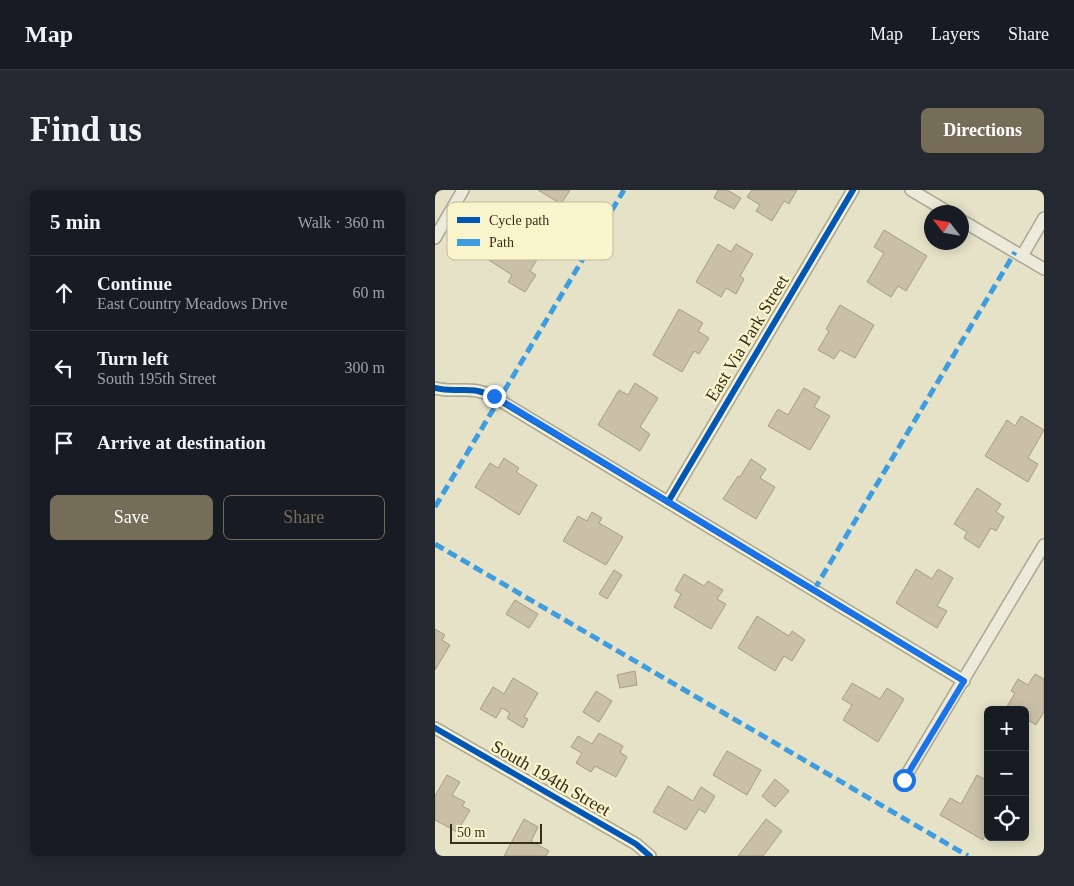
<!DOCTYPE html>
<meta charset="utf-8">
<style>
:root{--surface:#171b24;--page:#242831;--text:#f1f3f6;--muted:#9ea1a6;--line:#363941;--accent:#756d57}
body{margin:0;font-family:Georgia,serif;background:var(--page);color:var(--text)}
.controls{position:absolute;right:15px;bottom:15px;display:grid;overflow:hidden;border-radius:8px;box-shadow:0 2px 12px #0003}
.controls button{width:45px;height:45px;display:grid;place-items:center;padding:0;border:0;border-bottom:1px solid var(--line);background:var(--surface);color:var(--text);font:25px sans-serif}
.compass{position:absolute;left:489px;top:15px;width:45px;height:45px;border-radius:50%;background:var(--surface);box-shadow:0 2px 12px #0003;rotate:301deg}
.scale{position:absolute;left:15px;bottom:12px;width:92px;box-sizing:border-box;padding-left:5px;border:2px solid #382e1a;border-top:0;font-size:14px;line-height:18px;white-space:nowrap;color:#382e1a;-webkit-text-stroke:4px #f9f4cb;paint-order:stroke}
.stop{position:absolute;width:15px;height:15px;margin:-11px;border:4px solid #1a73e8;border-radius:50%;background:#fff}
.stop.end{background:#1a73e8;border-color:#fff;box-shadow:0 1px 5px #0008}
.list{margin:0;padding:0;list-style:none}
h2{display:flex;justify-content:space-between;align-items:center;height:65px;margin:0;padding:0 20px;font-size:21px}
h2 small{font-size:16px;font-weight:400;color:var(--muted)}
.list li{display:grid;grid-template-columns:32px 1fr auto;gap:15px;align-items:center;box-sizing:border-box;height:75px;padding:0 20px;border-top:1px solid var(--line)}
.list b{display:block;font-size:19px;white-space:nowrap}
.list p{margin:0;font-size:16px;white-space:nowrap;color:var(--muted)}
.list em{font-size:16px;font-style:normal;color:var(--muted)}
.actions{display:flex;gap:10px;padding:15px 20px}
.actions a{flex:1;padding:11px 0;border:1px solid var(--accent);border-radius:8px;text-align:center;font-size:18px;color:var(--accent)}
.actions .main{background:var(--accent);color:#fff}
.icon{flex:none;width:28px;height:28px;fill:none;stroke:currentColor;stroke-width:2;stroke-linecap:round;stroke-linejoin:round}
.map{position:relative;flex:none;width:609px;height:666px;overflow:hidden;border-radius:8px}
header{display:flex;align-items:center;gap:30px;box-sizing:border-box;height:70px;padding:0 25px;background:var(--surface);border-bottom:1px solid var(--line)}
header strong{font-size:24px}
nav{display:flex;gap:28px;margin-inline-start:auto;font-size:18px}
.intro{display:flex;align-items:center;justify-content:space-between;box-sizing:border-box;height:120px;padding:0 30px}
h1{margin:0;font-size:35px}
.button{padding:12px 22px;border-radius:8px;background:var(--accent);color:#fff;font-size:18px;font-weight:700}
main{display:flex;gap:30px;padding:0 30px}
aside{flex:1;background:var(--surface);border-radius:8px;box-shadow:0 2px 12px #0003}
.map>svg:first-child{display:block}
</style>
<header>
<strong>Map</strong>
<nav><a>Map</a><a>Layers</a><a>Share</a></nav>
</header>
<div class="intro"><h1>Find us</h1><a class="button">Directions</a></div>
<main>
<aside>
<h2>5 min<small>Walk · 360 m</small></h2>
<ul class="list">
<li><svg class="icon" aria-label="ahead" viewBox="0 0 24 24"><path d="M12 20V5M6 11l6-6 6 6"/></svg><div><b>Continue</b><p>East Country Meadows Drive</p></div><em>60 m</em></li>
<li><svg class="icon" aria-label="left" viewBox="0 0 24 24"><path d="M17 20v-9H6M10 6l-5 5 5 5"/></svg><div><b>Turn left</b><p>South 195th Street</p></div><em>300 m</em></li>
<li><svg class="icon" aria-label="arrive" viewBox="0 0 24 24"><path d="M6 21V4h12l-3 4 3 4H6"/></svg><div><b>Arrive at destination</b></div></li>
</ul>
<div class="actions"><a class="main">Save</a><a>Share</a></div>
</aside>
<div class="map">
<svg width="609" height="666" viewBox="0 0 609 666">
<rect width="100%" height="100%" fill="#e5e2c8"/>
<!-- building -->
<g fill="#cac0a8" stroke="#a59d87">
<path d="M103 0H135L126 14Z"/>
<path d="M283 0H292L306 8 299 19 279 8Z"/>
<path d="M317 0H362L354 14 349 11 337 31 321 21 325 15 312 7Z"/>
<path d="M90 29 107 39 104 43 114 50 95 81 101 85 90 102 73 92 77 85 46 65 56 50 67 57 71 49 67 47 74 35 83 41Z"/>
<path d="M449 40 492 66 471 101 463 96 456 107 432 92 449 63 439 57Z"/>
<path d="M283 54 296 62 301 54 318 64 305 86 309 89 301 104 291 98 286 107 261 92Z"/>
<path d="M405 115 439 135 420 168 405 160 399 169 383 160 394 141 391 139Z"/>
<path d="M244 119 268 133 263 141 274 148 264 164 259 161 247 182 218 165Z"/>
<path d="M200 193 223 208 205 237 215 244 205 261 163 235 184 200 193 205Z"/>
<path d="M369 198 385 207 379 217 395 226 375 260 333 236 343 219 353 225Z"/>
<path d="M586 226 609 240 593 268 603 274 593 292 550 266 572 230 580 236Z"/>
<path d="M69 268 84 278 81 282 102 295 84 325 40 297 55 273 63 278Z"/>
<path d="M316 269 331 279 325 288 340 297 321 329 288 309 303 286 305 287Z"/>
<path d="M542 298 566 314 561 322 569 327 561 341 556 338 544 358 529 348 532 342 519 334Z"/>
<path d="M157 322 167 328 164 333 188 347 171 375 128 351 143 326 152 331Z"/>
<path d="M481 379 497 389 503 379 518 388 502 416 512 421 502 438 461 413Z"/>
<path d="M179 380 187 385 172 409 164 404Z"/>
<path d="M249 384 269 396 273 391 288 400 282 409 291 414 276 439 239 417 246 404 240 400Z"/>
<path d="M80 410 103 424 94 438 71 424Z"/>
<path d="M322 426 354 446 357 441 370 450 357 471 349 466 340 481 303 458Z"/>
<path d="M0 439 10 445 7 450 15 455 0 480Z"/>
<path d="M200 481 202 495 185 498 182 485Z"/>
<path d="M600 484 609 489V522L601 535 590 528V520H570L580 503 576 501 583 489 593 495Z"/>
<path d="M78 488 103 503 89 527 93 529 88 538 72 528 75 523 67 518 61 528 45 519 58 497 69 504Z"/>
<path d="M417 493 445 509 452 498 469 509 443 552 408 530 417 515 407 509Z"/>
<path d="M161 501 177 511 164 532 148 522Z"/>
<path d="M164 543 188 556 185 562 192 567 181 587 160 576 156 582 141 573 147 563 136 557 143 546 157 554Z"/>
<path d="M292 561 326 580 312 605 278 585Z"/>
<path d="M12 585 25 592 17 605 30 612 27 616 35 620 22 642 0 630V606Z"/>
<path d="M542 585 553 591V641L548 650 505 625 515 608 526 614Z"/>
<path d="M340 589 354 601 340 617 327 606Z"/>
<path d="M233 596 258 611 266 597 280 606 270 623 264 619 251 640 218 622Z"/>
<path d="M89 629 103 637 96 651 114 661 111 666H69Z"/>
<path d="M331 629 347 641 328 666H303Z"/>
</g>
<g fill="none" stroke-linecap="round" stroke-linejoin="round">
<defs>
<g id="street">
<path d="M476 0 513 22"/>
<path d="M526 30 609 79"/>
<path d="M0 48 28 0"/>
<path d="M587 66 609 28"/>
<path d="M0 198C22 204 35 194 59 207L529 491"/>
<path d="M233 312 418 0"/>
<path d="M0 538 201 654 215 666"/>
<path d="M469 589 609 355"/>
</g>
</defs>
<!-- street casing -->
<use href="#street" stroke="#aaa692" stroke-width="14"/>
<!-- street -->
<use href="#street" stroke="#eceadb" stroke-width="11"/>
<!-- quiet -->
<g stroke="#3e9ddf" stroke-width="5" stroke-dasharray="10 5" stroke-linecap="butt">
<path d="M0 317 189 0"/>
<path d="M0 354 533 666"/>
<path d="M379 400 580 62"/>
</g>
<defs>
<g id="cycleway">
<path d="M0 198C22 204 35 194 59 207L529 491"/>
<path d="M233 312 418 0"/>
<path d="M0 538 201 654 215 666"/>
</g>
</defs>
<!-- cycleway casing -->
<use href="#cycleway" stroke="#f9f4cb" stroke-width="9"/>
<!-- cycleway -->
<use href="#cycleway" stroke="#0057b8" stroke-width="6"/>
</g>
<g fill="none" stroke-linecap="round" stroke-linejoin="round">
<!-- route -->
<path stroke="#1a73e8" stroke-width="6" d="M59 206 529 491 469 590"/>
</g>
<g text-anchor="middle" stroke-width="4.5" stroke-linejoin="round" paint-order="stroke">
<!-- street labels -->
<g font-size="18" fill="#382e1a" stroke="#f9f4cb">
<text transform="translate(312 148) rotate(-59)" y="6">East Via Park Street</text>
<text transform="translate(116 588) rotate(30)" y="6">South 194th Street</text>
</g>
</g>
<!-- legend -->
<rect x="12" y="12" width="166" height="58" rx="8" fill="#f9f4cb" stroke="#bfb996" stroke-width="1"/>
<rect x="22" y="27" width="23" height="6" fill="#0057b8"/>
<rect x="22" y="49" width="23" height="7" fill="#3e9ddf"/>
<g font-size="14" fill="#382e1a">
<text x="54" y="35">Cycle path</text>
<text x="54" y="57">Path</text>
</g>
</svg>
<div class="controls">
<button>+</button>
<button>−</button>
<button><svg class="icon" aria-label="locate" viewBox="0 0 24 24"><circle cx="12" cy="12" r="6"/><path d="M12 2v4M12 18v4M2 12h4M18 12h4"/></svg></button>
</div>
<svg class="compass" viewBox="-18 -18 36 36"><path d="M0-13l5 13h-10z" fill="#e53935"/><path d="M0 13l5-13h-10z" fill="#9ea1a6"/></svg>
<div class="scale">50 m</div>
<div class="stop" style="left:469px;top:590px"></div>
<div class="stop end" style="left:59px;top:206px"></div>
</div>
</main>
